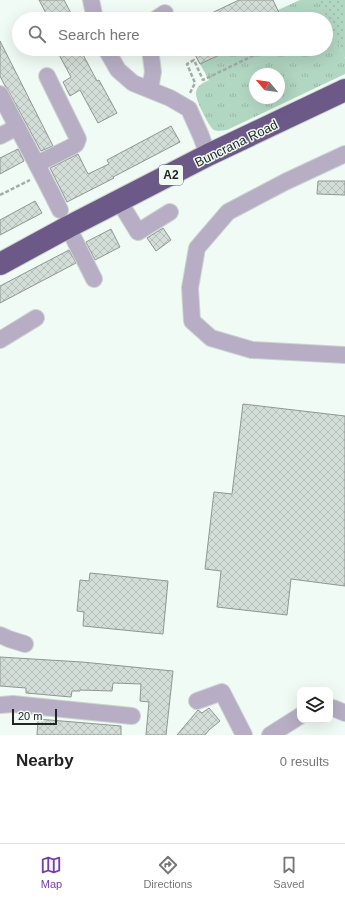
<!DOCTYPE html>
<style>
:root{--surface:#fff;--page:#f2f2f2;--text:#222;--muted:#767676;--line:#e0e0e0;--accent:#763ab0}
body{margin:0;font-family:Arial,sans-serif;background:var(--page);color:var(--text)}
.controls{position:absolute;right:12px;bottom:12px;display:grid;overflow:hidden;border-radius:8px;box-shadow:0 4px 16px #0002}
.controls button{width:36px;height:36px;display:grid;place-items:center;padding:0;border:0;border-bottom:1px solid var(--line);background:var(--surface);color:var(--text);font:20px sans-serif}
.compass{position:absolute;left:249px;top:68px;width:36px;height:36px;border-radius:50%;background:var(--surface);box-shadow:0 4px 16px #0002;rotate:299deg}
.scale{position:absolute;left:12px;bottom:10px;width:45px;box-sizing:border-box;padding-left:4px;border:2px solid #222523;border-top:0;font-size:11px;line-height:14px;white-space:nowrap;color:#222523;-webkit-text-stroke:3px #f1fbf5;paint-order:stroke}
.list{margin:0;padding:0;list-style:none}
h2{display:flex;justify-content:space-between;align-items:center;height:52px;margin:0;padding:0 16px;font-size:17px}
h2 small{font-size:13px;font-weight:400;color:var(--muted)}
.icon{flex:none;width:22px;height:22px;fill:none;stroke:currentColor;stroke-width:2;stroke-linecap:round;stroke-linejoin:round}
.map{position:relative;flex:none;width:345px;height:735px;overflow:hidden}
.search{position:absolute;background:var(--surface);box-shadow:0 4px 16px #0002;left:12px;right:12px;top:12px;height:44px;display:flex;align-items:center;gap:10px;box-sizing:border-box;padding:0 14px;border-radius:22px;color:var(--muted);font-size:15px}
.sheet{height:108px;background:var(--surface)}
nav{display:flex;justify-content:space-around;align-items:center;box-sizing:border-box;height:56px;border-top:1px solid var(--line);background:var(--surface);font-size:11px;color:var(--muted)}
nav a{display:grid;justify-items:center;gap:2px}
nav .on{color:var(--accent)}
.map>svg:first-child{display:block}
</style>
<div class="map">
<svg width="345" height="735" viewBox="0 0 345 735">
<defs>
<pattern id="grass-tufts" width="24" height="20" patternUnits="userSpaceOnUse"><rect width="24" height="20" fill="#b1d6c2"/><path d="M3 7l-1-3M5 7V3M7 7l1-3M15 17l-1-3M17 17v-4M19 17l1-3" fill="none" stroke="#98b8a6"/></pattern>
<pattern id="garden-dots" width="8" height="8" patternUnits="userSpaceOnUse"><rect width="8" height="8" fill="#b1d6c2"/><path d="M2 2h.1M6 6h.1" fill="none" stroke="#98b8a6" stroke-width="1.8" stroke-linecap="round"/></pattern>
<pattern id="building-cross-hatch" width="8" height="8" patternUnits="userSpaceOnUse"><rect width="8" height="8" fill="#d4ded8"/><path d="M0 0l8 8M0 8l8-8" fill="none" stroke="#b6beb9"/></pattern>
</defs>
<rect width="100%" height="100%" fill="#f1fbf5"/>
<!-- grass -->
<path fill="url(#grass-tufts)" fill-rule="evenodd" d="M300 0H320L345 59V74L227 130C223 130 217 132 214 130 209 127 195 99 196 93 196 86 203 83 209 80L200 64 232 49H240L244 56 258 49H326V19H282L278 10ZM255 74H279V98H255Z"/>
<!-- garden -->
<path fill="url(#garden-dots)" d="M319 0H345V59Z"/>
<!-- building -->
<g fill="url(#building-cross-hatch)" stroke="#8e9792">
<path d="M39 0H64L72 15 64 19H49Z"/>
<path d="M239 0H273L282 19H199Z"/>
<path d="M0 41 53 146 41 151 8 90 5 86 0 76Z"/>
<path d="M56 49H80L97 81 99 80 117 113 98 123 80 90 70 96 63 82 71 77Z"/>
<path d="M192 49H232L200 64Z"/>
<path d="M171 126 180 142 113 177 114 178 67 202 50 168 78 154 88 174 109 164 107 160Z"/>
<path d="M18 149 24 161 0 174V158Z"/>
<path d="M318 181H345V195L317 194Z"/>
<path d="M35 201 42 213 0 235V220Z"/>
<path d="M163 228 171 240 156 251 147 238Z"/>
<path d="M111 229 120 247 95 260 86 242Z"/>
<path d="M69 250 76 263 0 303V286Z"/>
<path d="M243 404 345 416V586L291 579 287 615 217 607 221 571 205 569 214 492 232 494Z"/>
<path d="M90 573 168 581 163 634 83 626 84 612 77 611 80 580 89 581Z"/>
<path d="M0 657 82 662 173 671 166 735H146L149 702 140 701 141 684 113 683 112 691 80 690V691H72L71 697 26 693V688L0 686Z"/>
<path d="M209 708 220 721 209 730 205 735H177L198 710 202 713Z"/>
<path d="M38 719 121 726V735H37Z"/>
</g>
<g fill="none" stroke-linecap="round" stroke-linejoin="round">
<defs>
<g id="minor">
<path d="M91 0 95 19"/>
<path d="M156 19 165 13"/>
<path d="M106 49 118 70 133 83 170 98 189 109 201 136 208 155"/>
<path d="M150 89 153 72 150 49"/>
<path d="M0 94C20 133 41 171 60 210"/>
<path d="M0 136 17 127"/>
<path d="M345 154 285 182 228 212 197 248 190 288 192 321 211 338 252 350 345 355"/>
<path d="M37 164 73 146 76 144 78 139 47 76"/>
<path d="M119 201 138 232 170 212"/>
<path d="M68 227 94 279"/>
<path d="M0 340 36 318"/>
<path d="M0 635 9 639 25 644"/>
<path d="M197 701 222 692 244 735"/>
<path d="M0 705 13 704 132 716"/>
<path d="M330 708H333L345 713"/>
<path d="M270 735 300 716"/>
</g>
<path id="highway" d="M0 264 68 227 208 155 345 90"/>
</defs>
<!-- minor casing -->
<use href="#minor" stroke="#ccd4cf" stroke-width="18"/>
<!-- highway casing -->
<use href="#highway" stroke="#ccd4cf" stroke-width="24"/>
<!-- path -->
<g stroke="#a5aca7" stroke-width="2.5" stroke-dasharray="4 2" stroke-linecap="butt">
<path d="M190 93 195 83 187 64 194 60 203 80 267 49"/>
<path d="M0 195 30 180"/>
</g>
<!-- minor -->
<use href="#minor" stroke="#b7aec5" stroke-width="16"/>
<!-- highway -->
<use href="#highway" stroke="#6d5988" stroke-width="22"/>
</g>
<g text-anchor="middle" stroke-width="3" stroke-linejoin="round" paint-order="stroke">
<!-- shield labels -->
<rect fill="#f1fbf5" stroke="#606562" stroke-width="1" x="159" y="165" width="24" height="20" rx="3"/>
<g font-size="12" font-weight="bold" fill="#222523">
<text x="171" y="179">A2</text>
</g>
<!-- street labels -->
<g font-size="13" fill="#222523" stroke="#f1fbf5">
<text transform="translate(236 143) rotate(-26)" y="5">Buncrana Road</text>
</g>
</g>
</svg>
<div class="controls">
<button><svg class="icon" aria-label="layers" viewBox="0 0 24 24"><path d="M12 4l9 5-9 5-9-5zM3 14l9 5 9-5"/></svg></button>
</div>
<svg class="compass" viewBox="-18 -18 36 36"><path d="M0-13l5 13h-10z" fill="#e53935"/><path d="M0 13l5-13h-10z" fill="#767676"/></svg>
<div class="scale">20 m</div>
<div class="search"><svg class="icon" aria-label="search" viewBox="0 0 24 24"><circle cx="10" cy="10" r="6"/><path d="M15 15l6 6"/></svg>Search here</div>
</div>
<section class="sheet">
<h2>Nearby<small>0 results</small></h2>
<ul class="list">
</ul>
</section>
<nav>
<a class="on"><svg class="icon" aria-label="map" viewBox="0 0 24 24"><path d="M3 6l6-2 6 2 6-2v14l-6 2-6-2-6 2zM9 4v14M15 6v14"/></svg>Map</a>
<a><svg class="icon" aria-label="directions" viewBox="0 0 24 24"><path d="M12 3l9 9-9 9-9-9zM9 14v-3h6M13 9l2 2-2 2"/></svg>Directions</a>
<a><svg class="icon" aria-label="saved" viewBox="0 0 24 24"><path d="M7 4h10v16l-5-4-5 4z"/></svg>Saved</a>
</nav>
